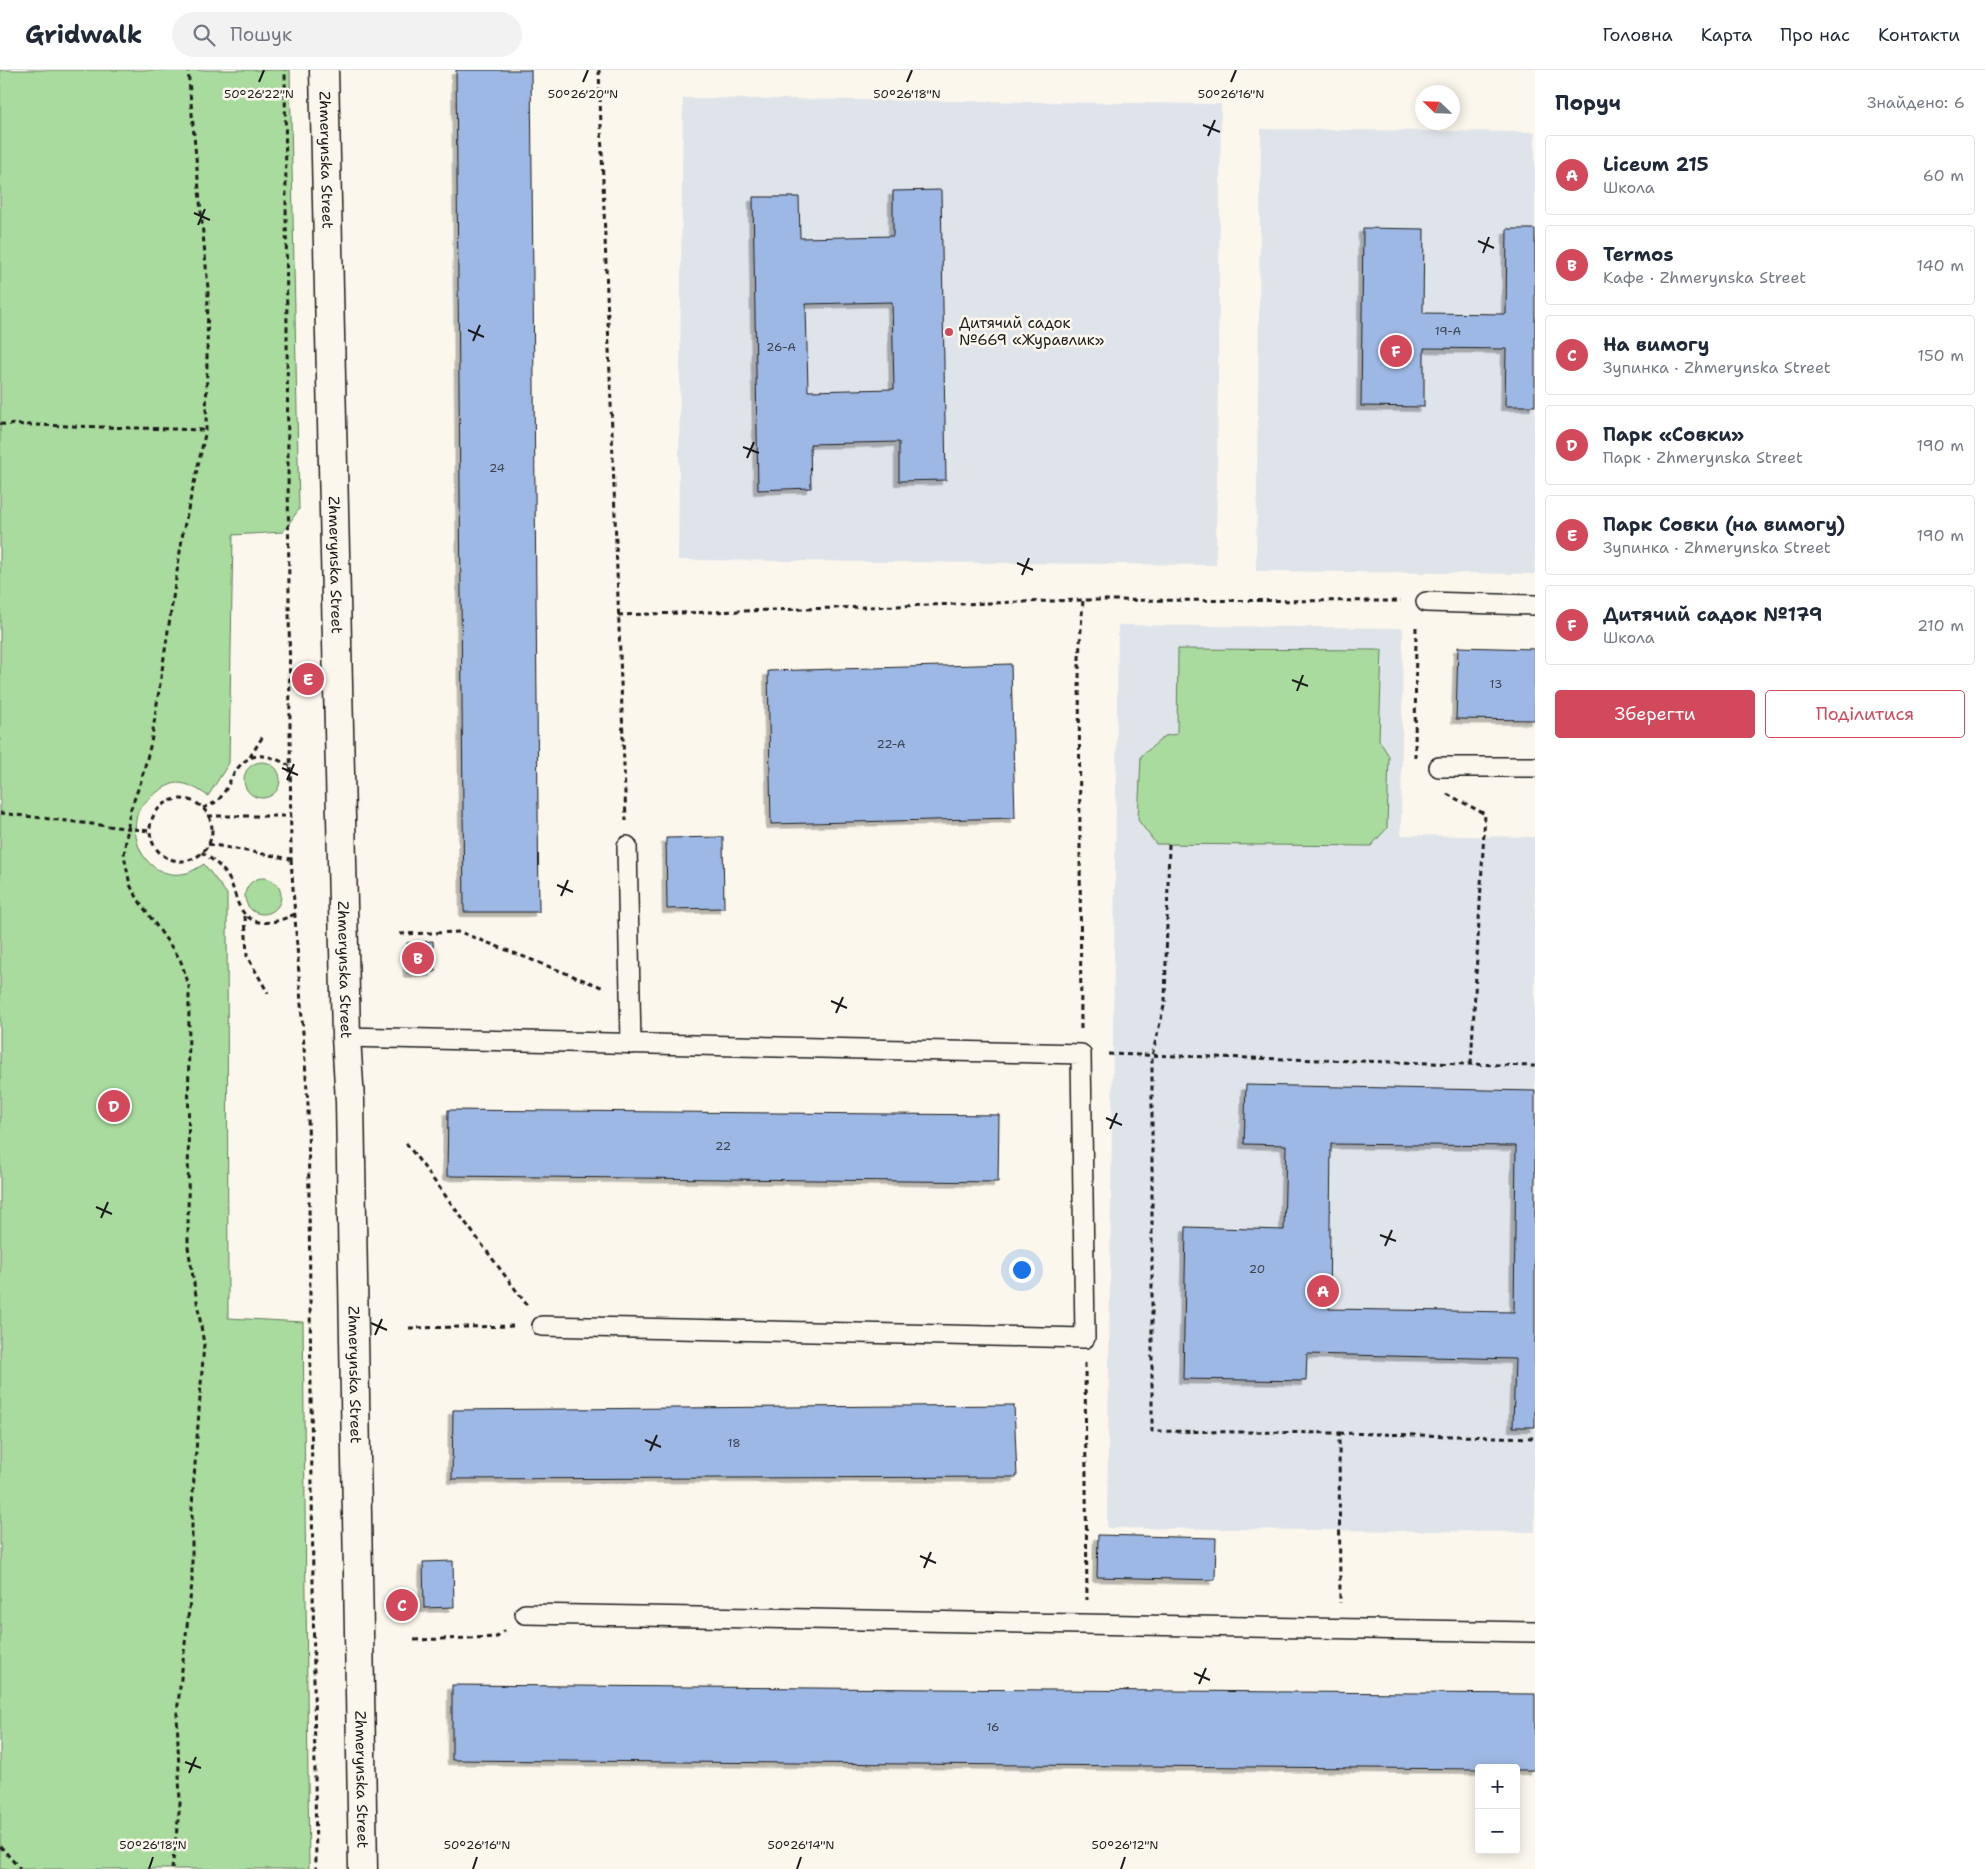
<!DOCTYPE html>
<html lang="uk">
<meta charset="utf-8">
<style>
:root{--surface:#fff;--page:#f2f2f3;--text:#1f2937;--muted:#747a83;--line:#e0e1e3;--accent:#d1495b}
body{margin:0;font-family:"Shantell Sans",sans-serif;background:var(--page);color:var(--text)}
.controls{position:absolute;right:15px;bottom:15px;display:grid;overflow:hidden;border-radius:5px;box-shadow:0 2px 12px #0003}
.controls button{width:45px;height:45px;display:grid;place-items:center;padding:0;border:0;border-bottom:1px solid var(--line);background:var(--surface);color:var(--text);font:25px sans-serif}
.compass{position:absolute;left:1415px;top:15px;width:45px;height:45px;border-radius:50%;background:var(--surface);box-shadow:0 2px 12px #0003;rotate:293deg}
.you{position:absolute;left:1021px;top:1199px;width:18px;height:18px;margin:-12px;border:4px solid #fff;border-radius:50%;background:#1a73e8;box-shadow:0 0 0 8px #1a73e833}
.badge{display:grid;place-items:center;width:32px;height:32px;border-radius:50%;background:var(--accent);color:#fff;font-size:16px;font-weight:700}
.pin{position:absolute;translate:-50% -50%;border:2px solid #fff;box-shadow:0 1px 5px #0006}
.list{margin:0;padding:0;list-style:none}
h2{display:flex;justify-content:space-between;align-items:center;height:65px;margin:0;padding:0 20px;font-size:21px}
h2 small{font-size:16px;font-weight:400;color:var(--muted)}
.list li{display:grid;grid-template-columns:32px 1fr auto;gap:15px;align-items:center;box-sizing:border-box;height:80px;margin:0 10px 10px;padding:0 10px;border:1px solid var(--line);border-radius:5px}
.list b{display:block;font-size:19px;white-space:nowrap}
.list p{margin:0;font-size:16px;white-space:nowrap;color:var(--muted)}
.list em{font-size:16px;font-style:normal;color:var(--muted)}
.actions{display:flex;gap:10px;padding:15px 20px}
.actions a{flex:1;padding:11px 0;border:1px solid var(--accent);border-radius:5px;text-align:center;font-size:18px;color:var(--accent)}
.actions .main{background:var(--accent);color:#fff}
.icon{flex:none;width:28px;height:28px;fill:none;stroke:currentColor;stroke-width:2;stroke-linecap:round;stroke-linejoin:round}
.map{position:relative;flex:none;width:1535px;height:1799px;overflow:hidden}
header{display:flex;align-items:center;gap:30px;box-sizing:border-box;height:70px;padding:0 25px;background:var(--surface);border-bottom:1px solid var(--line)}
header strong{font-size:24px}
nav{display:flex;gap:28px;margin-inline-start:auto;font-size:18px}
.search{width:350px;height:45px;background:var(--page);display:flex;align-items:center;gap:12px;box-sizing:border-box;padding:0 18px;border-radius:28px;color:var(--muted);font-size:19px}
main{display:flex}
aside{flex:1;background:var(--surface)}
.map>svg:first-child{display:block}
</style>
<header>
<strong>Gridwalk</strong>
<div class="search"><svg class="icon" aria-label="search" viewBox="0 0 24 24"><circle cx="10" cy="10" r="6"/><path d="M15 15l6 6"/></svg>Пошук</div>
<nav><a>Головна</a><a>Карта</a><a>Про нас</a><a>Контакти</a></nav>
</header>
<main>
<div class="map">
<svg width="1535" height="1799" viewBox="0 0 1535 1799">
<defs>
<filter id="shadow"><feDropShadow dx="-4.5" dy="4.5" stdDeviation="0" flood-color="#0004"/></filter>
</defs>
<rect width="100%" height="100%" fill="#fbf7ec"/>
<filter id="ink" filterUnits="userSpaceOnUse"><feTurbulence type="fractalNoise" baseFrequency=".02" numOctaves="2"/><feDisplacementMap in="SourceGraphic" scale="10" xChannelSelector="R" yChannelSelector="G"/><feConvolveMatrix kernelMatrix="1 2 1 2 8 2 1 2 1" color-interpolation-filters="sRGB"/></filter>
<g filter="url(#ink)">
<!-- built -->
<g fill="#dfe4ea">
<path d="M683 28 1221 34 1216 495 678 490Z"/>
<path d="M1261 59 1535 62V504L1256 501Z"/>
<path d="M1118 555 1403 558 1401 765 1535 767V1462L1107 1458Z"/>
</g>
<!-- green -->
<g fill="#a8db9d" stroke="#627c5c">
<path d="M0 0H290L299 439 283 462 233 465 229 693 208 726C199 720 189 713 177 713 165 714 142 732 138 742 127 774 151 812 187 803 193 801 199 797 204 794L227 824 228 1248 303 1252 309 1799H0Z"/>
<path d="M1178 579 1382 580 1379 670 1389 686 1387 758 1371 776 1156 774 1138 750 1141 686 1165 666 1177 664Z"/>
<circle cx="262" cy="710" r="18"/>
<circle cx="263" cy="826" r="18"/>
</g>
<!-- building -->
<g fill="#9db8e4" stroke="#1c1c1c" fill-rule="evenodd" filter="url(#shadow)">
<path d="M456 0H531L539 842H464Z"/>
<path d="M941 120 946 410 899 411V372L810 374 811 418 758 420 753 127H799L800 168 893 166V121ZM892 232 894 319 808 321 806 234Z"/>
<path d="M1363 158 1424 159 1423 243 1506 244 1507 159H1535V336H1505L1506 279 1424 278V337L1361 336Z"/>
<path d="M1458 577 1535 579V650L1456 649Z"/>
<path d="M1011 594 1015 748 771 754 768 601Z"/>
<path d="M723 767 724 838 667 839 666 768Z"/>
<path d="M433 871 435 902 408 903 407 873Z"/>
<path d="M1246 1015 1535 1021V1357H1513L1515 1289 1307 1284 1306 1311 1183 1309 1186 1157 1284 1160 1286 1075 1244 1074ZM1331 1074 1516 1076 1514 1242 1329 1239Z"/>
<path d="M448 1040 999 1045 998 1112 447 1106Z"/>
<path d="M1014 1335 1017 1407 452 1409 453 1340Z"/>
<path d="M1098 1465 1216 1468 1215 1510 1097 1507Z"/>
<path d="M453 1491 454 1537 424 1538 423 1492Z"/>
<path d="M452 1615 1535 1624V1700H1516V1698L1479 1699 452 1690Z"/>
</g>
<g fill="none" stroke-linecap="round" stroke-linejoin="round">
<defs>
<g id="lane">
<path d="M1426 532 1535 535"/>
<path d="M1439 697H1535"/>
<path d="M627 776 631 974"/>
<path d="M346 967 1081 984 1085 1268 542 1256"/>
<path d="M525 1544 1535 1562"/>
</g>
<g id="secondary">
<path id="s1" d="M324 0 346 967 350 1031 363 1799"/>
</g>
</defs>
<!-- lane casing -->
<use href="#lane" stroke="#1c1c1c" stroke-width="22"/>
<!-- secondary casing -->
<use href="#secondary" stroke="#1c1c1c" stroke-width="31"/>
<!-- path -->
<g stroke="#1c1c1c" stroke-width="3" stroke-dasharray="5 4" stroke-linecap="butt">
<path d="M599 0 626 751"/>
<path d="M0 354 206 360"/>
<path d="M618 545 1083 530"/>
<path d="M250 687 263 666"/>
<path d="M1415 688 1416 556"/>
<path d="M1447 724 1485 744 1471 994"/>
<circle cx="181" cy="760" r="31"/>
<path d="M203 738C207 736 214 734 217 731 224 725 228 715 232 707 248 678 267 683 292 697"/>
<path d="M0 743 150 761"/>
<path d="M208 746H292"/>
<path d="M208 774 291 789 285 0"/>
<path d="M1169 774 1165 932 1152 986V1361L1339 1363 1340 1533"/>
<path d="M202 782C209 788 218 793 223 800 230 808 233 817 236 828 246 859 270 856 295 844"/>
<path d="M291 789 308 1035 316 1799"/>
<path d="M245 846 247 886 268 923"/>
<path d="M400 864 460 862 604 918"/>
<path d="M1081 959 1079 588 1083 530 1401 531"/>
<path d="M1108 984 1535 996"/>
<path d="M406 1073 527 1235"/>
<path d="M409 1258 516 1256"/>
<path d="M1085 1293 1087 1530"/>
<path d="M1339 1363 1535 1368"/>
<path d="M414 1570 497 1567 505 1560"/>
<path d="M0 1776 20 1799"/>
<path d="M172 1799 180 1734 177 1643 192 1513V1435L204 1274 188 1177 189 915 180 889 141 834 130 815 124 785 130 741 141 711 151 673 183 462 206 360 208 218 188 0"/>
</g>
<!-- lane -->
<use href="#lane" stroke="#fbf7ec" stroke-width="19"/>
<!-- secondary -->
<use href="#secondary" stroke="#fbf7ec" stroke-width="28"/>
</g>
</g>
<!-- ticks -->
<path fill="none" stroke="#1c1c1c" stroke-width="2" d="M259 12 264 0M583 12 588 0M907 12 912 0M1231 12 1236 0M1203 55 1220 62M1208 66 1215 50M194 143 210 150M198 155 205 139M1478 171 1494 178M1483 183 1489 167M468 260 484 267M473 271 480 255M743 377 759 383M747 388 754 372M1017 493 1033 500M1022 505 1029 488M1292 610 1308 616M1297 621 1303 605M282 698 298 705M287 710 294 694M557 815 573 822M561 826 568 810M831 931 847 938M836 943 843 927M1106 1048 1122 1055M1110 1059 1117 1043M96 1137 112 1144M101 1148 108 1132M1380 1165 1396 1171M1385 1176 1392 1160M371 1253 387 1260M375 1265 382 1249M645 1370 661 1377M650 1381 657 1365M920 1486 936 1493M924 1498 931 1482M1194 1603 1210 1610M1199 1614 1206 1598M185 1692 201 1698M189 1703 196 1687M149 1799 153 1787M473 1799 477 1787M797 1799 801 1787M1121 1799 1125 1787"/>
<!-- markers -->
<circle fill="#d1495b" stroke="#fbf7ec" stroke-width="2" cx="949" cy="262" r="5"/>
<g text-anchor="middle" stroke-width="5" stroke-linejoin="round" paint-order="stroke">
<!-- number labels -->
<g font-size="12" fill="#3c434e">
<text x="1448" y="265">19-А</text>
<text x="781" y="281">26-А</text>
<text x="497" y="402">24</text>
<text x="1496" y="618">13</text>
<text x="891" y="678">22-А</text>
<text x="723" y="1080">22</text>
<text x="1257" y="1203">20</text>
<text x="734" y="1377">18</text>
<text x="993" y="1661">16</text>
</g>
<!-- street labels -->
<g font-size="15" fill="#1c1c1c" stroke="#fbf7ec">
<text dy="5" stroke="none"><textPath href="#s1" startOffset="90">Zhmerynska Street</textPath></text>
<text dy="5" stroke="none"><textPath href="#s1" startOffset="495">Zhmerynska Street</textPath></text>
<text dy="5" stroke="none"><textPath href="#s1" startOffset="900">Zhmerynska Street</textPath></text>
<text dy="5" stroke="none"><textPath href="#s1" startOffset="1305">Zhmerynska Street</textPath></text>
<text dy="5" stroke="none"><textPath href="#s1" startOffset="1710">Zhmerynska Street</textPath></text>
</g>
<!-- poi labels -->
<g font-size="15" fill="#1c1c1c" stroke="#fbf7ec" text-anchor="start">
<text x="959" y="258">Дитячий садок<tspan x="959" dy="17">№669 «Журавлик»</tspan></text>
</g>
</g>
<g font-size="12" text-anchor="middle" fill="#1c1c1c" stroke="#fbf7ec" stroke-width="5" stroke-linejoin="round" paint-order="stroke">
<text x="1231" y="28">50°26'16"N</text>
<text x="259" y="28">50°26'22"N</text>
<text x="583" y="28">50°26'20"N</text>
<text x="907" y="28">50°26'18"N</text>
<text x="153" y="1779">50°26'18"N</text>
<text x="477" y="1779">50°26'16"N</text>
<text x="801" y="1779">50°26'14"N</text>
<text x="1125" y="1779">50°26'12"N</text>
</g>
</svg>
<div class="controls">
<button>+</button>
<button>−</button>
</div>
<svg class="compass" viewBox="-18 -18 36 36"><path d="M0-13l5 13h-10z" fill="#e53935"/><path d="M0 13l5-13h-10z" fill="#747a83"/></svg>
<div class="you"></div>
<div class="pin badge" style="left:1323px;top:1221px">A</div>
<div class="pin badge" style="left:418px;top:888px">B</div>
<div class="pin badge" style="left:402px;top:1535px">C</div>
<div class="pin badge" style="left:114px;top:1036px">D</div>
<div class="pin badge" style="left:308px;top:609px">E</div>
<div class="pin badge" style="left:1396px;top:281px">F</div>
</div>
<aside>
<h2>Поруч<small>Знайдено: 6</small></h2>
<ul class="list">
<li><span class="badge">A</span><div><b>Liceum 215</b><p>Школа</p></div><em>60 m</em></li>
<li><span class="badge">B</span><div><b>Termos</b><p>Кафе · Zhmerynska Street</p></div><em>140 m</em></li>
<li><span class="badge">C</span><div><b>На вимогу</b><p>Зупинка · Zhmerynska Street</p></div><em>150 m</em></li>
<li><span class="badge">D</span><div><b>Парк «Совки»</b><p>Парк · Zhmerynska Street</p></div><em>190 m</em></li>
<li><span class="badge">E</span><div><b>Парк Совки (на вимогу)</b><p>Зупинка · Zhmerynska Street</p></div><em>190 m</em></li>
<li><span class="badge">F</span><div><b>Дитячий садок №179</b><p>Школа</p></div><em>210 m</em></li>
</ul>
<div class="actions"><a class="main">Зберегти</a><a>Поділитися</a></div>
</aside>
</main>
